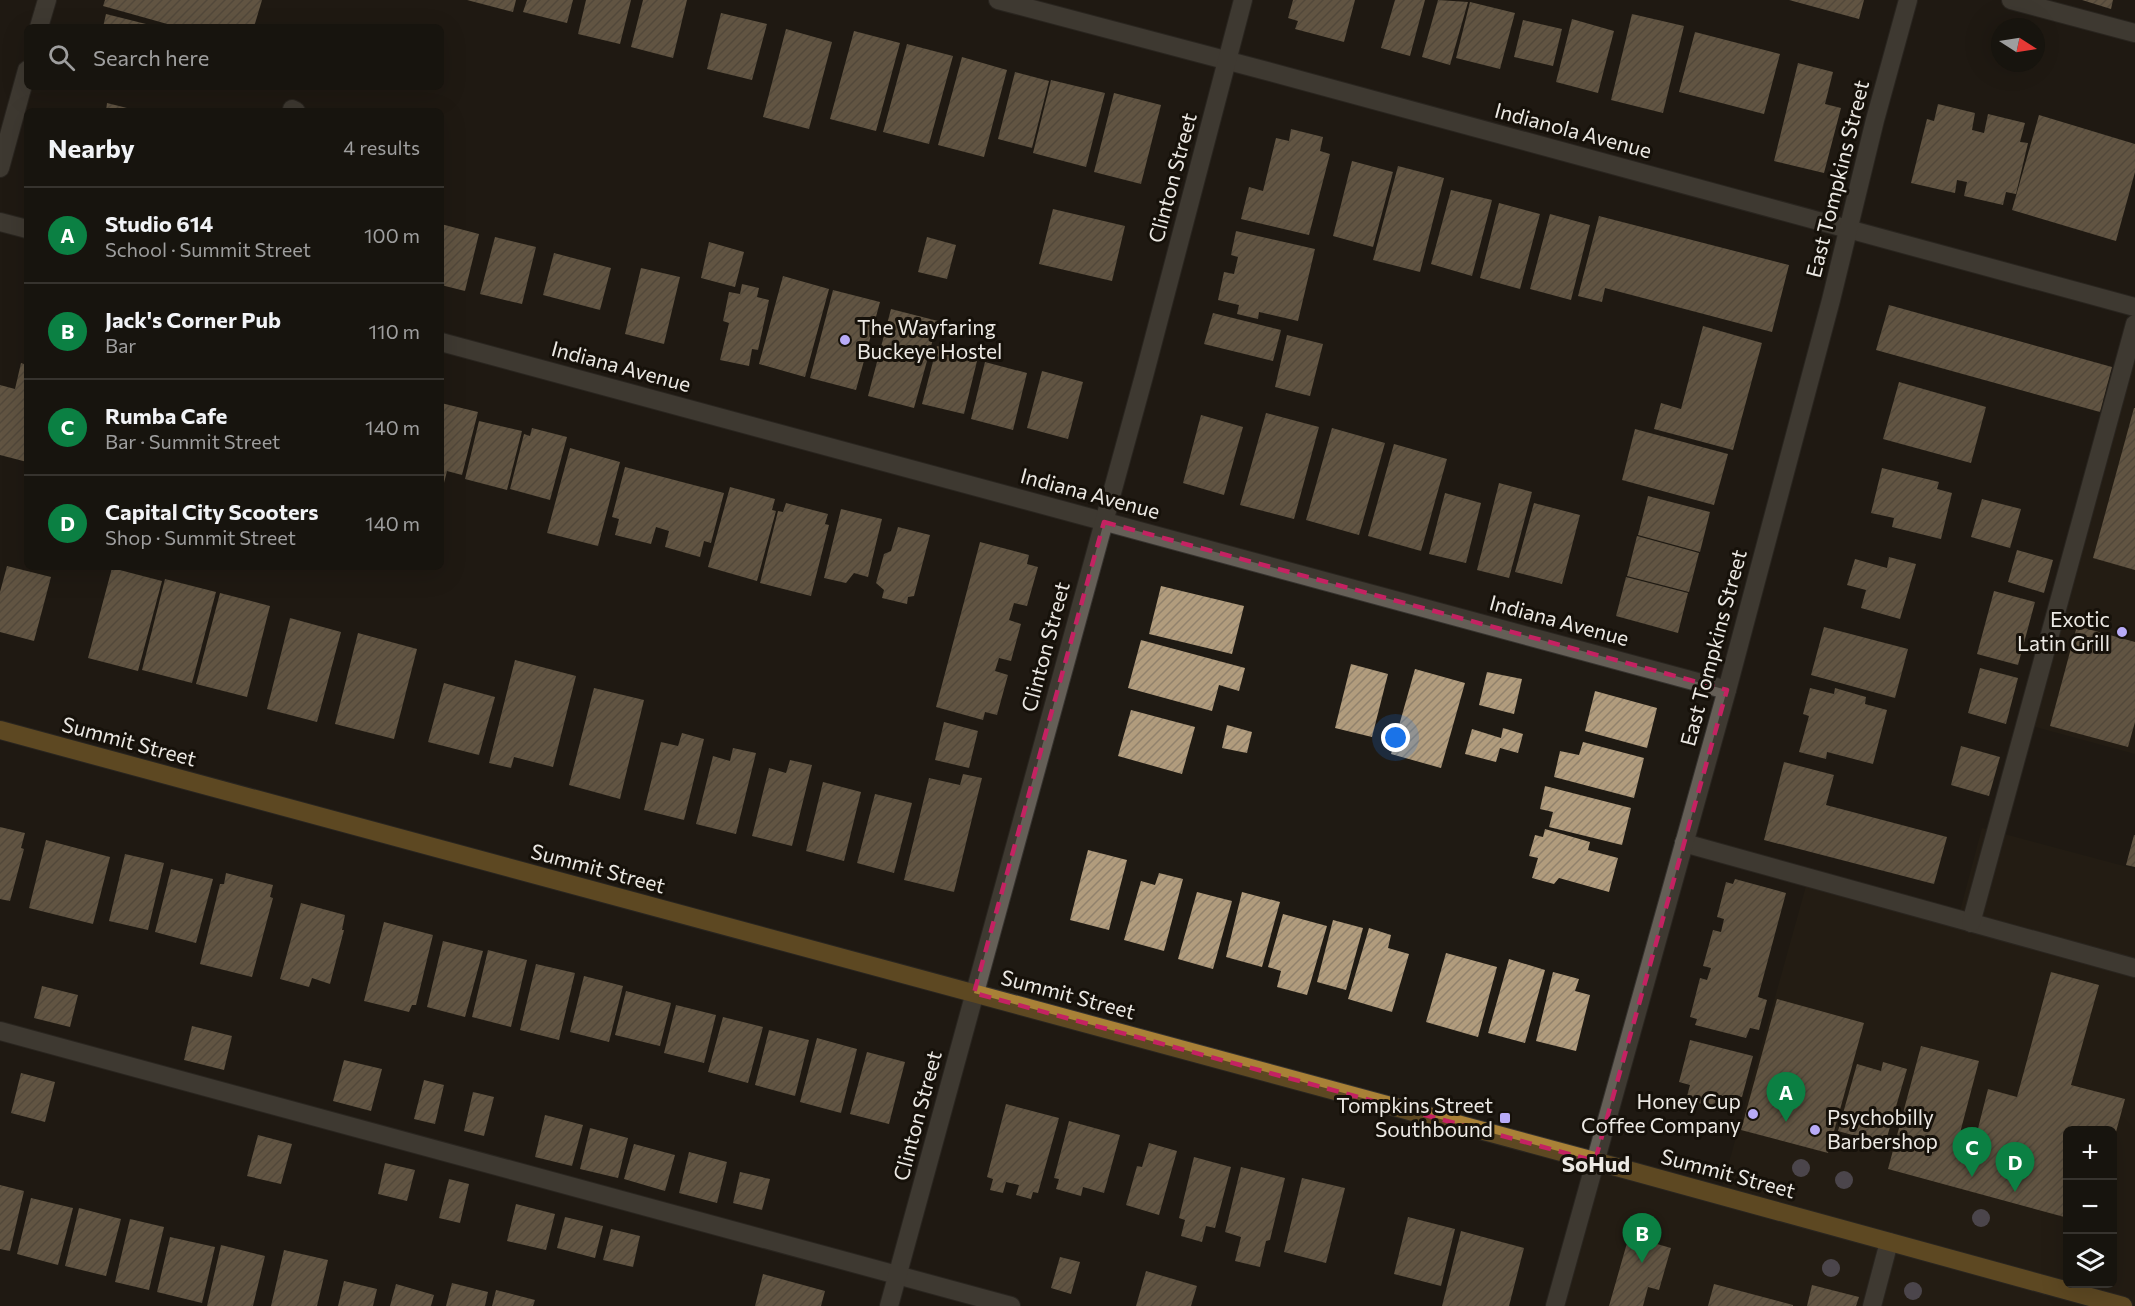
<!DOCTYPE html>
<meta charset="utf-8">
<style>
:root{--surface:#17140e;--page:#201d17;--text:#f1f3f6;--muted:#9e9e9e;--line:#36332e;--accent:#0b8043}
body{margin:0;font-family:Commissioner,sans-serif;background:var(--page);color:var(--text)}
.controls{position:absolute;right:18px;bottom:18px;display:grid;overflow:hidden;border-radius:9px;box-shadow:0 6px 24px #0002}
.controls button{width:54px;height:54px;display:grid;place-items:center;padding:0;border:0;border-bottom:2px solid var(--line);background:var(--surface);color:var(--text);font:30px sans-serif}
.compass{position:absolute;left:1991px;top:18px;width:54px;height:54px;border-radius:50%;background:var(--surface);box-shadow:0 6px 24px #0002;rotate:102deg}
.you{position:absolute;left:1396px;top:738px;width:21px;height:21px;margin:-15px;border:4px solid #fff;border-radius:50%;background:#1a73e8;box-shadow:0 0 0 9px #1a73e833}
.badge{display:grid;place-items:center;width:39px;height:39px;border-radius:50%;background:var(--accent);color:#fff;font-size:20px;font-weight:700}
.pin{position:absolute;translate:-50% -50px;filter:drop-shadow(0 2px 3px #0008)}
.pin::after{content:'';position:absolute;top:32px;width:21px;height:18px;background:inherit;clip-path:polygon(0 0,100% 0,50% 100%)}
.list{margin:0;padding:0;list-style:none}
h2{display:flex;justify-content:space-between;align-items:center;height:78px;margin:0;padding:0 24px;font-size:26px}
h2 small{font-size:20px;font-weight:400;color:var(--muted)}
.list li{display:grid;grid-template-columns:39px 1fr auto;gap:18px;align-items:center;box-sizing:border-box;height:96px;padding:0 24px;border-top:2px solid var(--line)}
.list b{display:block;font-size:22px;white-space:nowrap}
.list p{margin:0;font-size:20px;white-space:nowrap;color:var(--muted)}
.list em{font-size:20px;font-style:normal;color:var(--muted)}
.icon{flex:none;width:33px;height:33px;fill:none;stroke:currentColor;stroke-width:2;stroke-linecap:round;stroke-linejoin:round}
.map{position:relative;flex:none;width:2135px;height:1306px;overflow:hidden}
.search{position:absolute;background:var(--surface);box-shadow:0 6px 24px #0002;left:24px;top:24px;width:420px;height:66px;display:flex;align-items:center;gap:15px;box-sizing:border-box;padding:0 21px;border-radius:9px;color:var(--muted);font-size:22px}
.panel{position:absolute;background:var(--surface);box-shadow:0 6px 24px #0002;left:24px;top:108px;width:420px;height:462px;border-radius:9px}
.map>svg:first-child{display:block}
</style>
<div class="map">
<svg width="2135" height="1306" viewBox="0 0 2135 1306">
<defs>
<pattern id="building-hatch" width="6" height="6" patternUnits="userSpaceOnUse" patternTransform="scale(1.5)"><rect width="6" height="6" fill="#b19c7d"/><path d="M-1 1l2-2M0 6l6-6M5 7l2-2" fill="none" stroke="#91826c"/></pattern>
</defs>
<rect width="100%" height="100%" fill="#1f1a13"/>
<!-- built -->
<g fill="#292014" fill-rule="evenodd">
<path d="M2135 324V754L2025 724Z"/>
<path d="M1982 828 2135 869V1306H1556L1595 1161 1720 1195 1808 879 1958 919ZM2068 1130H2112V1284H2068Z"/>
</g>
<!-- building -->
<g fill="url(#building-hatch)">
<path d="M105 0H262L254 27H178L103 6Z"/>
<path d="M467 0H516L513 12Z"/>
<path d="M527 0H573L567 23 523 12Z"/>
<path d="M586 0H631L620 44 578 34Z"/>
<path d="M643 0H687L673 58 631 47Z"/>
<path d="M1293 0H1355L1344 42 1295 29 1298 21 1288 18Z"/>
<path d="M1395 0H1425L1410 56 1381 48Z"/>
<path d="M1438 0 1468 2 1450 65 1422 57Z"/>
<path d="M1789 0H1864L1859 19Z"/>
<path d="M2082 0H2113L2111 9Z"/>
<path d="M1470 2 1515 13 1500 69 1456 58Z"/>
<path d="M721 13 767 24 752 80 707 69Z"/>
<path d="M106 14 154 26V27H103Z"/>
<path d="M1632 14 1684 26 1663 113 1611 100Z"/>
<path d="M1572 19 1614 31 1598 93 1556 82Z"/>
<path d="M1523 20 1562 29 1553 66 1514 57Z"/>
<path d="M786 29 832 42 809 129 763 117Z"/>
<path d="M854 31 900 43 876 131 830 119Z"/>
<path d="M1695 32 1780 54 1764 114 1679 92Z"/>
<path d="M907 44 953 56 929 144 883 132Z"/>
<path d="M962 57 1007 70 984 157 938 145Z"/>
<path d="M1798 63 1833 72 1825 104 1841 108 1824 173 1774 161Z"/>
<path d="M1015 72 1049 81 1032 148 998 139Z"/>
<path d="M1051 80 1105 93 1086 167 1033 153Z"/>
<path d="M1114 93 1161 105 1141 184 1094 172Z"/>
<path d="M107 103 135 110V111H106Z"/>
<path d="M1938 104 1975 113 1972 130 1984 133 1988 114 2025 123 2020 142 2028 143 2016 194 2006 192 2003 205 1964 196 1967 182 1957 180 1955 193 1911 183 1927 119 1934 121Z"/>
<path d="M2039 115 2135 144V172L2116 241 2012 210Z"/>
<path d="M1291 129 1323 137 1320 151 1330 154 1309 235 1241 219 1249 187 1263 191 1276 138 1289 141Z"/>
<path d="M1352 161 1393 172 1373 247 1333 236Z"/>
<path d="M1398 166 1444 178 1420 272 1373 260Z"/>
<path d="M1451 190 1492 200 1472 276 1431 264Z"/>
<path d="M1499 203 1540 214 1520 289 1480 278Z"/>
<path d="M1053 209 1125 226 1112 281 1039 264Z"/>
<path d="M1550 214 1590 225 1571 300 1530 289Z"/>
<path d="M1599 216 1789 265 1772 332 1605 288 1602 302 1578 296Z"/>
<path d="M441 224 479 234 465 291 441 285Z"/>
<path d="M1236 231 1315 249 1298 321 1259 312 1258 319 1237 314 1239 305 1218 300 1224 272 1234 274 1238 257 1231 255Z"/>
<path d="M495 237 536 247 522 304 480 294Z"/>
<path d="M927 237 956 245 947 279 918 272Z"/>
<path d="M709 242 744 252 735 287 701 278Z"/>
<path d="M554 253 611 268 600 310 543 295Z"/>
<path d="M641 268 680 277 664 344 625 334Z"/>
<path d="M783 276 829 289 805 377 759 364Z"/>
<path d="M742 284 759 288 757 297 769 300 758 350 752 349 749 366 720 360 729 323 723 321 729 292 740 294Z"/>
<path d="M833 290 880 302 856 390 810 378Z"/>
<path d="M1889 305 2112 367 2100 412 1876 350Z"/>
<path d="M891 309 938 321 914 408 868 396Z"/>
<path d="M1213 313 1281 330 1273 361 1204 344Z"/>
<path d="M1703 326 1762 343 1733 450 1654 429 1661 403 1681 409Z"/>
<path d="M1287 335 1323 344 1310 396 1275 387Z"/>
<path d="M937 346 978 357 964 414 922 404Z"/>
<path d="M985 362 1027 373 1013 430 971 419Z"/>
<path d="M21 363 27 365V462L0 455V385L15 389Z"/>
<path d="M1042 371 1083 382 1068 439 1027 428Z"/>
<path d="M1899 382 1986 407 1971 463 1883 439Z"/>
<path d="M441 403 478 412 462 475 447 471 444 483 441 482Z"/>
<path d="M2134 408H2135V570L2093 558Z"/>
<path d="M1266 413 1319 427 1294 519 1240 505Z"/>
<path d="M1201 415 1243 427 1224 495 1183 483Z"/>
<path d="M479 421 522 431 507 490 465 479Z"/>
<path d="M532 428 567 437 550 500 510 489 524 434 530 436Z"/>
<path d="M1332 428 1385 443 1359 535 1306 520Z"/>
<path d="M1635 429 1728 454 1714 505 1622 480Z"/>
<path d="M1394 444 1447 459 1421 551 1368 536Z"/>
<path d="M570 448 620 462 598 546 547 533Z"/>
<path d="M625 467 724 493 711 543 704 541 700 557 665 547 669 531 656 527 651 544 615 535 619 519 612 517Z"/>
<path d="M1882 468 1939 482 1937 489 1952 493 1941 539 1892 527 1894 518 1871 513Z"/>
<path d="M1499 483 1532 492 1509 578 1477 570Z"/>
<path d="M730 487 775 499 772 510 776 511 757 581 708 567Z"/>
<path d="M1445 493 1481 503 1466 563 1429 554Z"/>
<path d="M1648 496 1710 512 1700 552 1638 535Z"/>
<path d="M1982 499 2021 509 2010 548 1971 537Z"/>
<path d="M786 503 828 514 825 524 829 525 811 596 760 583 778 511 783 512Z"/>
<path d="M1534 503 1580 515 1562 584 1515 572Z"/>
<path d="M841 509 882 519 868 577 854 573 846 583 824 578Z"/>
<path d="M898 527 930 535 914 596 908 597 907 604 882 598 884 590 876 583 884 554 891 551Z"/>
<path d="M1637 536 1699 553 1689 592 1627 576Z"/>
<path d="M980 542 1029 555 1027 564 1038 567 1027 606 1014 603 1009 620 1021 624 1011 661 999 658 995 671 1008 675 997 715 985 712 983 720 936 707Z"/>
<path d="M2017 550 2053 560 2044 593 2008 582Z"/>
<path d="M1889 557 1916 564 1900 619 1861 608 1866 590 1847 585 1855 559 1887 568Z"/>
<path d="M7 566 51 577 34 641 0 632V592Z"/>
<path d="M112 568 162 581 138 671 88 658Z"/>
<path d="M1626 577 1688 593 1678 633 1616 616Z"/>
<path d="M165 579 216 592 192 683 142 670Z"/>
<path d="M1161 586 1244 606 1232 654 1149 634Z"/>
<path d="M1994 591 2035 602 2018 665 1977 654Z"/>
<path d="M220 593 270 606 247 697 196 684Z"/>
<path d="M290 618 341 632 317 722 267 709Z"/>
<path d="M2077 626 2135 642V722L2128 747 2050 726Z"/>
<path d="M1824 627 1908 649 1895 698 1811 675Z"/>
<path d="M358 633 417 649 394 739 335 724Z"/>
<path d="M1141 640 1245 668 1239 691 1219 685 1212 711 1128 688Z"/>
<path d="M515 660 576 676 553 767 514 757 511 768 489 763Z"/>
<path d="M1351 664 1388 674 1372 737 1335 728Z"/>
<path d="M1980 668 2018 678 2006 724 1968 713Z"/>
<path d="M1415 669 1465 683 1441 768 1391 754Z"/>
<path d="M1487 672 1522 679 1514 714 1479 705Z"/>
<path d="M444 683 495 697 479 755 428 742Z"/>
<path d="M594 688 644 700 620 799 569 785Z"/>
<path d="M1810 688 1834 694 1835 688 1866 697 1865 704 1887 710 1873 764 1827 752 1826 759 1799 752 1809 716 1803 714Z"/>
<path d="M1595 691 1657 708 1647 748 1585 731Z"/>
<path d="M1131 710 1195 727 1182 774 1118 756Z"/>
<path d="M944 722 978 731 969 768 935 760Z"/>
<path d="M1227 725 1252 732 1247 753 1222 748Z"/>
<path d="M1503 728 1523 734 1518 753 1500 748 1496 762 1465 754 1472 729 1501 738Z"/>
<path d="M682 733 704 739 684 820 644 810 661 742 678 746Z"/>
<path d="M1583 742 1644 758 1634 798 1554 777 1560 751 1579 755Z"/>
<path d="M1961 746 2000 757 1989 796 1951 785Z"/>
<path d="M733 748 756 753 736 834 696 824 713 756 730 761Z"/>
<path d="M790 760 812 765 792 846 752 836 769 768 786 773Z"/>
<path d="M1784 762 1834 775 1826 805 1947 837 1934 884 1764 840Z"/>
<path d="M963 774 982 778 954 892 904 880 929 778 960 785Z"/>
<path d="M823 782 861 792 844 861 806 851Z"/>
<path d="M1545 786 1631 808 1622 845 1549 827 1553 812 1540 809Z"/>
<path d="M875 794 912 803 894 873 857 863Z"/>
<path d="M0 827 25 833 21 848 24 849 10 901 0 899Z"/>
<path d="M1545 829 1590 842 1588 850 1618 858 1609 892 1559 878 1554 884 1532 878 1538 858 1529 856 1535 835 1543 837Z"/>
<path d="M2134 835H2135V867L2126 865Z"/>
<path d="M46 840 110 857 93 924 29 908Z"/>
<path d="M1088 850 1127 860 1109 930 1070 920Z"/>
<path d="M125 854 164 863 148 930 109 921Z"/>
<path d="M171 869 213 879 196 943 155 932Z"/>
<path d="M226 873 273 885 270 897 273 898 252 977 200 964 220 884H224Z"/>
<path d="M1159 873 1183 879 1164 951 1124 940 1141 881 1155 885Z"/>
<path d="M1735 879 1786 893 1758 997 1767 1000 1759 1030 1750 1028 1746 1038 1695 1025 1697 1019 1690 1017 1700 978 1707 980 1711 968 1703 966 1713 930 1721 932 1724 919 1717 917 1726 882 1733 884Z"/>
<path d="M1197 892 1232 901 1213 969 1178 959Z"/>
<path d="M1242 892 1280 902 1262 967 1226 957Z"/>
<path d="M301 903 345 915 342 930H344L330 984 312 978 309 987 280 979Z"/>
<path d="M1283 914 1327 926 1307 995 1277 987 1281 971 1268 967Z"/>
<path d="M1333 920 1363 928 1346 990 1317 982Z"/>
<path d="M384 922 433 935 416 1005H412L409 1012 364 1001Z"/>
<path d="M1369 928 1391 935 1388 948 1409 954 1392 1012 1348 999Z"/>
<path d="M443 941 483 951 465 1017 427 1007Z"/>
<path d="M488 950 527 960 511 1027 472 1017Z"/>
<path d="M1446 953 1497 967 1478 1037 1426 1022Z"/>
<path d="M1509 959 1545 970 1525 1043 1488 1033Z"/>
<path d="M536 964 575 973 559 1040 520 1030Z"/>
<path d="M1553 972 1579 979 1575 991 1590 995 1576 1051 1536 1041Z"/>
<path d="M2051 972 2099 985 2071 1085 2125 1099 2113 1143 2112 1130H2068V1218L1888 1169 1921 1046 1979 1061 1955 1152 1971 1156 1988 1089 2017 1097Z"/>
<path d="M584 976 623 986 609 1042 570 1032Z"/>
<path d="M42 986 78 995 70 1027 34 1018Z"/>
<path d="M626 991 671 1003 660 1046 615 1035Z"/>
<path d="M1777 999 1864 1023 1828 1153 1741 1130Z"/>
<path d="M676 1005 716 1015 704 1063 664 1053Z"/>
<path d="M723 1017 763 1027 748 1083 708 1072Z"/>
<path d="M192 1026 232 1036 224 1070 184 1060Z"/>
<path d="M769 1030 809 1040 795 1096 755 1085Z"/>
<path d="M817 1038 857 1049 841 1113 800 1102Z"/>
<path d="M1690 1040 1753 1056 1742 1097 1732 1095 1728 1110 1686 1100 1690 1085 1679 1082Z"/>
<path d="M867 1052 905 1062 889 1124 850 1114Z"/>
<path d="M344 1060 382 1069 371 1111 333 1101Z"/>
<path d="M1883 1062 1907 1069 1885 1144 1838 1131 1857 1064 1881 1071Z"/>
<path d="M21 1073 55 1082 45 1122 11 1113Z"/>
<path d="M424 1080 444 1085 435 1124 414 1119Z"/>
<path d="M473 1092 494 1097 484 1136 464 1131Z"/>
<path d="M1006 1104 1059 1118 1038 1193 1033 1192 1031 1199 1016 1195 1019 1185 1006 1182 1003 1193 990 1190 993 1179 987 1177Z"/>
<path d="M545 1115 583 1125 572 1166 535 1157Z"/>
<path d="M1069 1121 1120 1135 1104 1193 1083 1187 1081 1196 1056 1189 1059 1179 1054 1178Z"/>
<path d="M590 1128 628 1138 618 1178 580 1169Z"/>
<path d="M258 1135 292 1144 281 1184 247 1176Z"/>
<path d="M1149 1143 1177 1151 1159 1215 1126 1205 1137 1166 1142 1167Z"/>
<path d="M634 1144 675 1155 665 1191 624 1179Z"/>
<path d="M689 1152 727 1162 717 1203 679 1193Z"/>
<path d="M1194 1157 1231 1167 1215 1228 1206 1226 1202 1242 1181 1236 1185 1220 1179 1218Z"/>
<path d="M385 1163 415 1170 407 1201 378 1194Z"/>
<path d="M1241 1167 1285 1178 1270 1240 1266 1241 1260 1267 1235 1261 1241 1237 1225 1232Z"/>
<path d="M740 1172 770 1179 762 1210 733 1203Z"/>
<path d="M1302 1178 1345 1188 1326 1263 1284 1252Z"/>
<path d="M449 1179 469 1184 460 1223 439 1218Z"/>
<path d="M0 1185 24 1191 10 1251 0 1249Z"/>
<path d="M31 1198 73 1208 58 1265 17 1254Z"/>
<path d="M516 1204 555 1214 546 1250 507 1241Z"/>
<path d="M79 1208 121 1219 106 1276 65 1266Z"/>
<path d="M565 1217 603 1226 595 1258 557 1248Z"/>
<path d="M1408 1217 1455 1229 1441 1286 1394 1274Z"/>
<path d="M130 1219 164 1227 149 1290 115 1282Z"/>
<path d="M611 1229 640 1236 633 1267 603 1260Z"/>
<path d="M1461 1231 1524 1248 1509 1306H1442Z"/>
<path d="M1629 1236 1671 1248 1659 1290 1648 1287 1643 1306H1609Z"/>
<path d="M170 1237 215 1247 202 1303 157 1292Z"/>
<path d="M221 1245 265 1256 253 1306H207Z"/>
<path d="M284 1250 328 1260 317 1306H271Z"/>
<path d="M1060 1257 1080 1262 1071 1294 1051 1288Z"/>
<path d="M1146 1271 1197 1286 1191 1306H1136Z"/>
<path d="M763 1274 825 1291 821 1306H755Z"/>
<path d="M344 1281 377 1289 373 1306H338Z"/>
<path d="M452 1283 488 1292 485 1306H446Z"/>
<path d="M396 1284 434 1295 431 1306H390Z"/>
<path d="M1714 1284 1793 1305V1306H1708Z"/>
<path d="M1812 1285 1859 1297 1856 1306H1807Z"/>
<path d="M496 1290 535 1300 533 1306H492Z"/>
</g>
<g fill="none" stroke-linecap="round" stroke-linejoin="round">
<defs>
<g id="minor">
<path d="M998 0 1263 70 2135 307"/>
<path d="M2011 0 2135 33"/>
<path d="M39 27 47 0"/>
<path d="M292 109 296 111"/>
<path d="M0 168 27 70"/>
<path d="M0 222 27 229"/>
<path d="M441 342 1727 690"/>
<path d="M1684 843 2135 968"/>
<path d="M1971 923 2135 324"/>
<path d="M0 1031 1011 1306"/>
<path d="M889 1306 1144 376 1243 0"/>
<path d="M1555 1306 1727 690 1831 300 1875 120 1908 0"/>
<path d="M1872 1306 1889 1242"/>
</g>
<path id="major" d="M0 730 1635 1172 2123 1306"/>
</defs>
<!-- minor casing -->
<use href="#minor" stroke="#36332f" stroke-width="20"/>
<!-- major casing -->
<use href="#major" stroke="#36332f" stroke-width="20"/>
<!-- minor -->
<use href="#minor" stroke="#655f57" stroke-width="18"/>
<!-- major -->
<use href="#major" stroke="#a98137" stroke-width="18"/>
</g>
<!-- trees -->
<g fill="#817b91">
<circle cx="1801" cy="1168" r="9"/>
<circle cx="1844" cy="1180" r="9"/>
<circle cx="1981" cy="1218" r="9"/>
<circle cx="1831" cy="1268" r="9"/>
<circle cx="1913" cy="1291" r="9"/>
</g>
<!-- marked area -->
<path d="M0 0H2135V1306H0ZM1104 522 1727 690 1595 1161 974 993Z" fill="#1f1a13" fill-opacity=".55" fill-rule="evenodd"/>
<path fill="none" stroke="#c42262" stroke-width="4.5" stroke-dasharray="12 8" stroke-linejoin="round" d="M1104 522 1727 690 1595 1161 974 993Z"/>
<!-- markers -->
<g fill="#b8abf7" stroke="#16110a" stroke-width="2">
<circle cx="845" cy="340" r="6"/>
<circle cx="2122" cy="632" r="6"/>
<circle cx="1753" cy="1114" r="6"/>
<rect x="1499" y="1112" width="12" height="12" rx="3"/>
<circle cx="1815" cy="1130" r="6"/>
</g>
<g text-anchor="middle" stroke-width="6" stroke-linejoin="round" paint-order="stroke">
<!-- street labels -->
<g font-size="21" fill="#ece9e4" stroke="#16110a">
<text transform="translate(1573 131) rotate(15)" y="7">Indianola Avenue</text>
<text transform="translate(1173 178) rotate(-75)" y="7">Clinton Street</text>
<text transform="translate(1838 179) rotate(-76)" y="7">East Tompkins Street</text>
<text transform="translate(621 367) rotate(15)" y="7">Indiana Avenue</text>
<text transform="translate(1090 494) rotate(15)" y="7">Indiana Avenue</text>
<text transform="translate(1559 621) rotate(15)" y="7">Indiana Avenue</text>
<text transform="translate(1046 647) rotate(-75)" y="7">Clinton Street</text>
<text transform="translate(1714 648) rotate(-75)" y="7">East Tompkins Street</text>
<text transform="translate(129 742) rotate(15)" y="7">Summit Street</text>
<text transform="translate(598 869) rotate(15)" y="7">Summit Street</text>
<text transform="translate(1068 995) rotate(15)" y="7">Summit Street</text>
<text transform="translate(918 1116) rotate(-75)" y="7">Clinton Street</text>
<text transform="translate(1728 1174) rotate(15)" y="7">Summit Street</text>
</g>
<!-- poi labels -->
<g font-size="21" fill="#ece9e4" stroke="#16110a" text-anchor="end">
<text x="857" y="335" text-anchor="start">The Wayfaring<tspan x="857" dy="24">Buckeye Hostel</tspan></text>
<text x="2110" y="627">Exotic<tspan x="2110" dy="24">Latin Grill</tspan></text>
<text x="1741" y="1109">Honey Cup<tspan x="1741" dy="24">Coffee Company</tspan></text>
<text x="1493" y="1113">Tompkins Street<tspan x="1493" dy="24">Southbound</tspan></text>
<text x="1827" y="1125" text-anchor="start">Psychobilly<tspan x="1827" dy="24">Barbershop</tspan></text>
</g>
<!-- neighbourhood labels -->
<g font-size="22" font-weight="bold" fill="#ece9e4" stroke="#16110a">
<text x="1596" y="1172">SoHud</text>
</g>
</g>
</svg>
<div class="controls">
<button>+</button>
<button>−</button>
<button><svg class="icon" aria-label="layers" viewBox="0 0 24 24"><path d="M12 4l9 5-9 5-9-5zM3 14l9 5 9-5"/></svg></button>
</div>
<svg class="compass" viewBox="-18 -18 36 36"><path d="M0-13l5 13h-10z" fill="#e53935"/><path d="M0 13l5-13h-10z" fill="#9e9e9e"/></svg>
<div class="you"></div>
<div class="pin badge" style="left:1786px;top:1122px">A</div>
<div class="pin badge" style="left:1642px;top:1263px">B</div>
<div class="pin badge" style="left:1972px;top:1177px">C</div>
<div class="pin badge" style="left:2015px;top:1192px">D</div>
<div class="search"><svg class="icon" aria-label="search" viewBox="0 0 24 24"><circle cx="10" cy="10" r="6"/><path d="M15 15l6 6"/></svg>Search here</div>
<section class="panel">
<h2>Nearby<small>4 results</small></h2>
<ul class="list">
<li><span class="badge">A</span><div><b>Studio 614</b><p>School · Summit Street</p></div><em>100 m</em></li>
<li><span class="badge">B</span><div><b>Jack's Corner Pub</b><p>Bar</p></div><em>110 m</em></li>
<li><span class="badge">C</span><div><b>Rumba Cafe</b><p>Bar · Summit Street</p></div><em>140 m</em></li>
<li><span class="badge">D</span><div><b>Capital City Scooters</b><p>Shop · Summit Street</p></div><em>140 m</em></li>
</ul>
</section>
</div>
